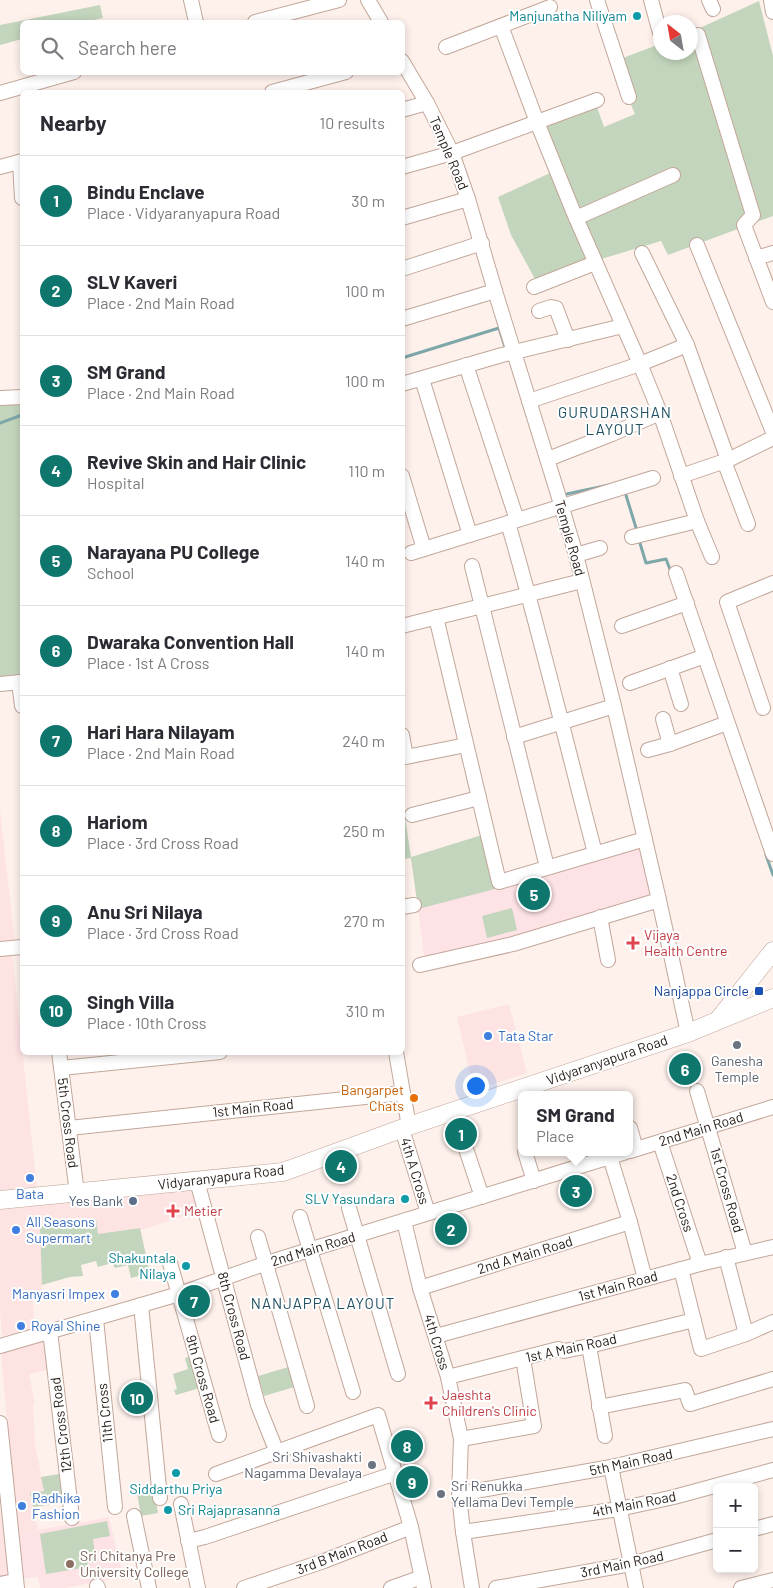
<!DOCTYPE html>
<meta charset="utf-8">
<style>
:root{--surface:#fff;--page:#f7f7f7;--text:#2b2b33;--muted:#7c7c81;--line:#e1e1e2;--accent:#0f766e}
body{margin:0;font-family:Barlow,sans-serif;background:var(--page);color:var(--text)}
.controls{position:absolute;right:15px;bottom:15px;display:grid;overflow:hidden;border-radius:8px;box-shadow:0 2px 8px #0003}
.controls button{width:45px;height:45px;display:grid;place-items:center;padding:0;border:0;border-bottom:1px solid var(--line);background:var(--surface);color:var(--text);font:25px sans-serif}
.compass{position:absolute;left:653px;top:15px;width:45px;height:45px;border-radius:50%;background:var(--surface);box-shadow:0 2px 8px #0003;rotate:329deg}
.you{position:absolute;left:475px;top:1085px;width:18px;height:18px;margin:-12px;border:4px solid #fff;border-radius:50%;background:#1a73e8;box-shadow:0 0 0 8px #1a73e833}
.badge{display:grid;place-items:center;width:32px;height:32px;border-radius:50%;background:var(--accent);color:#fff;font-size:16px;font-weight:700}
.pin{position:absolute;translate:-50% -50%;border:2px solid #fff;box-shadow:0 1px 5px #0006}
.popup{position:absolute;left:518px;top:1091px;width:115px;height:65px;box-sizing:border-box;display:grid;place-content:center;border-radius:8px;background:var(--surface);filter:drop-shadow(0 1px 4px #0005);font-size:16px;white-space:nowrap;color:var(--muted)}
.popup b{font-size:19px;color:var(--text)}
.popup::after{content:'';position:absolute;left:50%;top:100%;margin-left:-10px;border:10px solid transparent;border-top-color:var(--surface)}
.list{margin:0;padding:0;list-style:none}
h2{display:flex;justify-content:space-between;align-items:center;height:65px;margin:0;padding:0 20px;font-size:21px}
h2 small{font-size:16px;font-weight:400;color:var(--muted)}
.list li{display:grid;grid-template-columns:32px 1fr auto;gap:15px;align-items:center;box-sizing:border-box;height:90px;padding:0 20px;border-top:1px solid var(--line)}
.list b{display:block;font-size:19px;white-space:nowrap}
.list p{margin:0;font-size:16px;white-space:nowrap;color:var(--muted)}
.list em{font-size:16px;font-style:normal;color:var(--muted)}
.icon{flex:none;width:28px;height:28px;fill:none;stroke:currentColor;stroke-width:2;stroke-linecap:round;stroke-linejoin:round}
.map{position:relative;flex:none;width:773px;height:1588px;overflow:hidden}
.search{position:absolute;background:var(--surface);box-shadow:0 2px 8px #0003;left:20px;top:20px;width:385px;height:55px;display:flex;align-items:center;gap:12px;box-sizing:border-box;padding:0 18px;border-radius:8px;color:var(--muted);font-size:19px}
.panel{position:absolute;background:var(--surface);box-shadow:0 2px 8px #0003;left:20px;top:90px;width:385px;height:965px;border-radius:8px}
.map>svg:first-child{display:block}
</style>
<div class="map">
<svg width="773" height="1588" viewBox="0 0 773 1588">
<rect width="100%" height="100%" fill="#fef1ec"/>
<!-- commercial -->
<g fill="#fee3e3">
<path d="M0 809 15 944 0 945Z"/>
<path d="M12 952 37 1189 0 1193V954Z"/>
<path d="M509 1004 527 1073 474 1090 457 1017Z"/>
<path d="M191 1188 199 1211 141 1230 140 1228 98 1234 96 1219 40 1226 42 1285 41 1297 33 1298 34 1329 2 1336 0 1311V1209Z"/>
<path d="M49 1338 52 1369 29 1374 35 1405H33L35 1438H34L44 1491 30 1494 38 1530 17 1534 1 1353Z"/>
<path d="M0 1507 11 1588H0Z"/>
</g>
<!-- education -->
<g fill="#fee3e6">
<path d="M643 844 654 899 425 962 411 857 495 889Z"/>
<path d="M109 1517 123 1577 65 1588H40L38 1577 22 1579 17 1534Z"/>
</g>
<!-- green -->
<g fill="#c3d5bc">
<path d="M759 1 773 56V216L668 255 661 241 535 279 511 235 498 197 550 173 533 130 596 104 604 127 635 114 612 62 660 44V52H690L691 32Z"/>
<path d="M100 5 103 18 85 22H22V39L0 45V25Z"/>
<path d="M22 402V678L0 679V405Z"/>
<path d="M402 798 411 857 482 835 495 889 418 909 411 858 403 859Z"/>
<path d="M512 908 517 930 487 938 482 916Z"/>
<path d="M96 1219 98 1234 140 1228 150 1273 131 1278 128 1265 115 1268 112 1263 98 1267 96 1261 81 1265 83 1276 70 1277 42 1285 40 1226Z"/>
<path d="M194 1355 203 1387 176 1395 174 1390 177 1389 173 1374 188 1369 185 1358Z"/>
<path d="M292 1366 298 1386 264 1396 258 1376Z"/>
<path d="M59 1474 63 1503 33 1507 30 1493 44 1491 41 1477Z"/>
<path d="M153 1484 158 1513 141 1516 136 1487Z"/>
<path d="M107 1521 110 1536 93 1539 96 1562 87 1563 88 1567 46 1574 40 1534Z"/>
</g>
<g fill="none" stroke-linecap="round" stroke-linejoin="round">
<!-- stream -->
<g stroke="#7ea7aa" stroke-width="3">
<path d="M402 358 499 328 506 350"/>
<path d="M0 423 22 415"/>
<path d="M625 492 637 531"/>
<path d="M562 495 609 485"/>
<path d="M639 540 646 563 666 559 671 572"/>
<path d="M766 855 773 875"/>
</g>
<defs>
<g id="minor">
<path d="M191 0 196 22"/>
<path d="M368 0 381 22"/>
<path d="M597 0 629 97"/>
<path d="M651 0 660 33"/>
<path d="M709 0 713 9"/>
<path d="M771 0 773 12"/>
<path d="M255 22 339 0"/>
<path d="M698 35 753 215 744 225 773 302"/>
<path d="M446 47 550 7"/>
<path d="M402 61 427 103 452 153 468 199 495 291 557 491 576 555 614 706 659 900 688 1033"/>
<path d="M272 92 346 72"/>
<path d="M0 93 74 72"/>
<path d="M597 100 537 122 573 211 640 364 660 413 697 521 712 557"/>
<path d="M402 110 427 103"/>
<path d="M20 162 22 198"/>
<path d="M0 167 22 161"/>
<path d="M402 167 452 153 537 122 501 26"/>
<path d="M402 218 468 199"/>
<path d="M576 218 673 175"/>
<path d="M697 245 773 432"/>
<path d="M642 253 687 345 728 460"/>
<path d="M756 258 773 253"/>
<path d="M402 269 482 243"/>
<path d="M534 287 595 263"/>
<path d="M539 311 551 307 556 308 568 340"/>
<path d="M402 319 495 291"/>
<path d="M466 365 517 520"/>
<path d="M422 379 470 535"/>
<path d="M402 384 502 355 623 326"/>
<path d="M0 398 22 397"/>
<path d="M529 401 640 364 687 345"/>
<path d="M548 459 612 434 660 413"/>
<path d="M724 461 748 524"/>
<path d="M402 476 424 549"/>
<path d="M681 476 728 460 773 438"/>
<path d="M508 523C540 632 566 743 595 853"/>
<path d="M632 537 697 521"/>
<path d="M411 553 653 478"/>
<path d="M576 555 600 548"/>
<path d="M472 566 547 867"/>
<path d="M676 573 773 854"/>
<path d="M436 617 499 882 645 839"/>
<path d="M402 626 582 581"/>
<path d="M622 626 687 603"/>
<path d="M670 668 681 704"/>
<path d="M19 682 22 706"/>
<path d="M630 683 705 656"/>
<path d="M0 684 22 682"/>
<path d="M763 708 727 602 773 583"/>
<path d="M663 719 670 744 727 723"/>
<path d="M402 735 406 757 466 745"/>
<path d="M514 737 614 706"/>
<path d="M648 750 670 744"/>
<path d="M412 815 479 798"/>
<path d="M402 907 414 905"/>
<path d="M600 917 608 960"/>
<path d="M0 949 22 947"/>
<path d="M420 965 513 944 659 900"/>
<path d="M59 1052 77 1193"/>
<path d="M396 1052 403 1093"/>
<path d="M61 1068 220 1052"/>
<path d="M697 1091 745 1253"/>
<path d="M69 1128 403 1093 409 1126"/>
<path d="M630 1128 636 1149"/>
<path d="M402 1129 428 1213"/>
<path d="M660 1142 700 1264"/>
<path d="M465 1146 482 1197"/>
<path d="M630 1151 773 1107"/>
<path d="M525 1152 534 1181"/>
<path d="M610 1157 630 1222 645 1279"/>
<path d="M197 1181 258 1405 276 1450"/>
<path d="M349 1208 398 1374"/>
<path d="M300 1217 353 1392"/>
<path d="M404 1221 420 1288 448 1377 461 1439 459 1494 463 1532 472 1588"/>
<path d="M258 1237 307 1406"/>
<path d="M726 1257 746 1334"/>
<path d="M170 1263 219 1435"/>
<path d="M681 1269 701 1349 746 1334 773 1322"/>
<path d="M420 1288 630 1222"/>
<path d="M141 1305 160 1498"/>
<path d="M96 1319 115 1507"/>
<path d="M50 1331 72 1518"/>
<path d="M436 1336 700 1264 773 1247"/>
<path d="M0 1346 179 1294 267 1263 626 1152"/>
<path d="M589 1346 605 1436"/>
<path d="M448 1377 558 1349 564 1351 589 1346 694 1320"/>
<path d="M599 1407 685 1390 690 1404 773 1379"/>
<path d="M0 1423 17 1588"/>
<path d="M461 1439 534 1426 523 1358"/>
<path d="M611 1467 636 1588"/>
<path d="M216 1474 378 1415 411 1527 424 1588"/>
<path d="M459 1494 611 1467 773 1429"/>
<path d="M181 1504 198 1588"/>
<path d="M134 1516 149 1588"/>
<path d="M754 1529 773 1524"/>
<path d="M463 1532 619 1509 674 1497 773 1470"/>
<path d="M188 1541 205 1537 396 1473"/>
<path d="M0 1584 16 1581"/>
<path d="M97 1586 98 1588"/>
<path d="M244 1588 324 1561 411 1527"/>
<path d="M391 1588 422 1577"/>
<path d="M496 1588 631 1564 717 1540"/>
<path d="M741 1588 773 1580"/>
</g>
<g id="major">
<path d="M719 1019 773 951"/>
<path d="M0 1200 283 1172 409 1126 688 1033 773 998"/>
</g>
</defs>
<!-- minor casing -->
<use href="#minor" stroke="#c2a699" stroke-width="16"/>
<!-- major casing -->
<use href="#major" stroke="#c2a699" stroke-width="19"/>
<!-- minor -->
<use href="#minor" stroke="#fff" stroke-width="14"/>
<!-- major -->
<use href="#major" stroke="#fff" stroke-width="18"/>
</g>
<!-- markers -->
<g fill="#0f9aa8" stroke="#fff" stroke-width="2">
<circle cx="637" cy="16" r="5"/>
<circle cx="405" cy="1199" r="5"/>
<circle cx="186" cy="1266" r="5"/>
<circle cx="176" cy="1473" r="5"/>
<circle cx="168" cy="1510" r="5"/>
</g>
<g fill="#e0444e" stroke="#fff" stroke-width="2">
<path d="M630.5 935.5h5v5h5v5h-5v5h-5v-5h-5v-5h5z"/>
<path d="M170.5 1203.5h5v5h5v5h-5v5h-5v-5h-5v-5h5z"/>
<path d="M428.5 1395.5h5v5h5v5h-5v5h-5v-5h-5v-5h5z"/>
</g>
<rect fill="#1a4fb4" stroke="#fff" stroke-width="2" x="754" y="986" width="10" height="10" rx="2.5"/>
<g fill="#3f7fe0" stroke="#fff" stroke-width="2">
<circle cx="488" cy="1036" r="5"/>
<circle cx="30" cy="1178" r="5"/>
<circle cx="16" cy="1230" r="5"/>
<circle cx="115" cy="1294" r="5"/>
<circle cx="21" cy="1326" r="5"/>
<circle cx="22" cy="1506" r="5"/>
</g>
<g fill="#6b7280" stroke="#fff" stroke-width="2">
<circle cx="737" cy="1045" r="5"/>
<circle cx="372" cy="1465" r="5"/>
<circle cx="441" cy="1494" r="5"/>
</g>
<circle fill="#e8710a" stroke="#fff" stroke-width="2" cx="414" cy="1098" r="5"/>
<circle fill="#5c6f8a" stroke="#fff" stroke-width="2" cx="133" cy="1201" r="5"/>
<circle fill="#8d6e63" stroke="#fff" stroke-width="2" cx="70" cy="1564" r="5"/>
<g text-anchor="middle" stroke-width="4" stroke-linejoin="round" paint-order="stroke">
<!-- culture labels -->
<g font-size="14" fill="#0d838f" stroke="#fff" text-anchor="end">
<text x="627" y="21">Manjunatha Niliyam</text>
<text x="395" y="1204">SLV Yasundara</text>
<text x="176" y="1263">Shakuntala<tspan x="176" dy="16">Nilaya</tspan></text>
<text x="176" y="1494" text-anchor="middle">Siddarthu Priya</text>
<text x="178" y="1515" text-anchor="start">Sri Rajaprasanna</text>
</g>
<!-- street labels -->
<g font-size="14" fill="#2a201b" stroke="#fff">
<text transform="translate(449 153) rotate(67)" y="5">Temple Road</text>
<text transform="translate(570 538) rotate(74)" y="5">Temple Road</text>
<text transform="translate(607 1060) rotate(-19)" y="5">Vidyaranyapura Road</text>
<text transform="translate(253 1108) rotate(-6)" y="5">1st Main Road</text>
<text transform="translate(68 1123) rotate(83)" y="5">5th Cross Road</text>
<text transform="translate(701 1129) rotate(-17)" y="5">2nd Main Road</text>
<text transform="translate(415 1171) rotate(73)" y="5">4th A Cross</text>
<text transform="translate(221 1177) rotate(-7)" y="5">Vidyaranyapura Road</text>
<text transform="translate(727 1190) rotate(74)" y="5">1st Cross Road</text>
<text transform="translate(680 1203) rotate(72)" y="5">2nd Cross</text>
<text transform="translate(313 1249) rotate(-17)" y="5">2nd Main Road</text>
<text transform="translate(525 1255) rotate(-17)" y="5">2nd A Main Road</text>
<text transform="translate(618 1286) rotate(-15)" y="5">1st Main Road</text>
<text transform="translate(234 1316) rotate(75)" y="5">8th Cross Road</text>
<text transform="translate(437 1342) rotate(73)" y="5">4th Cross</text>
<text transform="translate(571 1348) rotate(-12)" y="5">1st A Main Road</text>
<text transform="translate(203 1379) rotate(74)" y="5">9th Cross Road</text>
<text transform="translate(105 1413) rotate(-96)" y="5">11th Cross</text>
<text transform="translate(61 1425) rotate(-97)" y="5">12th Cross Road</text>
<text transform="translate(631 1462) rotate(-12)" y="5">5th Main Road</text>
<text transform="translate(634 1504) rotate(-11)" y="5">4th Main Road</text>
<text transform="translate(342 1553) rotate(-21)" y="5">3rd B Main Road</text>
<text transform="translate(622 1564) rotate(-12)" y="5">3rd Main Road</text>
</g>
<!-- health labels -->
<g font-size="14" fill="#be3a42" stroke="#fff" text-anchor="start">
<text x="644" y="940">Vijaya<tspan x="644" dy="16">Health Centre</tspan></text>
<text x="184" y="1216">Metier</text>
<text x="442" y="1400">Jaeshta<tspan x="442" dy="16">Children's Clinic</tspan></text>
</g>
<!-- transit labels -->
<g font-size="14" fill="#164399" stroke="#fff" text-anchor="end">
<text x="749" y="996">Nanjappa Circle</text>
</g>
<!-- shop labels -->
<g font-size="14" fill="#366cbe" stroke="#fff" text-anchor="start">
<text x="498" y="1041">Tata Star</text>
<text x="30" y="1199" text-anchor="middle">Bata</text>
<text x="26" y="1227">All Seasons<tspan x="26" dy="16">Supermart</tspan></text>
<text x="105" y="1299" text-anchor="end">Manyasri Impex</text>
<text x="31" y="1331">Royal Shine</text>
<text x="32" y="1503">Radhika<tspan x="32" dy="16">Fashion</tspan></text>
</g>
<!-- worship labels -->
<g font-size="14" fill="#5b616d" stroke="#fff">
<text x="737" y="1066">Ganesha<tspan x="737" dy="16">Temple</tspan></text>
<text x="362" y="1462" text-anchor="end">Sri Shivashakti<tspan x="362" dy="16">Nagamma Devalaya</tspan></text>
<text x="451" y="1491" text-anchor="start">Sri Renukka<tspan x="451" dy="16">Yellama Devi Temple</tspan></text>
</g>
<!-- food labels -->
<g font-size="14" fill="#c56008" stroke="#fff" text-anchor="end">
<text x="404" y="1095">Bangarpet<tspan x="404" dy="16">Chats</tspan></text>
</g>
<!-- service labels -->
<g font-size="14" fill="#4e5e75" stroke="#fff" text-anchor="end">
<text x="123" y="1206">Yes Bank</text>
</g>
<!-- education labels -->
<g font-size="14" fill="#785e54" stroke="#fff" text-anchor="start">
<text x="80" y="1561">Sri Chitanya Pre<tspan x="80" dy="16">University College</tspan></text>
</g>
<!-- neighbourhood labels -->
<g font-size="15" letter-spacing="1" fill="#205062" stroke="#fff">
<text x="615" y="418">GURUDARSHAN<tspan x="615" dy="17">LAYOUT</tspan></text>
<text x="323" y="1309">NANJAPPA LAYOUT</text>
</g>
</g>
</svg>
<div class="controls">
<button>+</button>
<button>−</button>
</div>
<svg class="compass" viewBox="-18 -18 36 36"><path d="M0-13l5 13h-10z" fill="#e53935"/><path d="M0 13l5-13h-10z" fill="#7c7c81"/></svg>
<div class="you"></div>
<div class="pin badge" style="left:461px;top:1134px">1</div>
<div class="pin badge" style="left:451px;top:1229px">2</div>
<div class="pin badge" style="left:576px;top:1191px">3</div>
<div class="popup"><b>SM Grand</b>Place</div>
<div class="pin badge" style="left:341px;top:1166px">4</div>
<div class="pin badge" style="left:534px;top:894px">5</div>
<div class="pin badge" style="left:685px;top:1069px">6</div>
<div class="pin badge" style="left:194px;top:1301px">7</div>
<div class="pin badge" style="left:407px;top:1446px">8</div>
<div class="pin badge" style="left:412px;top:1482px">9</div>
<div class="pin badge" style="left:137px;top:1398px">10</div>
<div class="search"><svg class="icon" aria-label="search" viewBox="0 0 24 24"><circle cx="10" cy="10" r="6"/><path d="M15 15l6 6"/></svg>Search here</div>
<section class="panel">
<h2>Nearby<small>10 results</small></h2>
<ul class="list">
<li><span class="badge">1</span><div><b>Bindu Enclave</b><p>Place · Vidyaranyapura Road</p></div><em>30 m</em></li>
<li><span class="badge">2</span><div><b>SLV Kaveri</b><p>Place · 2nd Main Road</p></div><em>100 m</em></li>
<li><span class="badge">3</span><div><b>SM Grand</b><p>Place · 2nd Main Road</p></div><em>100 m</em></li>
<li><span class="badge">4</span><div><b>Revive Skin and Hair Clinic</b><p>Hospital</p></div><em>110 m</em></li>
<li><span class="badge">5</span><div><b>Narayana PU College</b><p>School</p></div><em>140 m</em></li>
<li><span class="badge">6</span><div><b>Dwaraka Convention Hall</b><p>Place · 1st A Cross</p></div><em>140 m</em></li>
<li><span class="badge">7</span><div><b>Hari Hara Nilayam</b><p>Place · 2nd Main Road</p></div><em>240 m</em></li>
<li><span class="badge">8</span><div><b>Hariom</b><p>Place · 3rd Cross Road</p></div><em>250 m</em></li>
<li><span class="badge">9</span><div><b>Anu Sri Nilaya</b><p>Place · 3rd Cross Road</p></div><em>270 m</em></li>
<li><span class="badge">10</span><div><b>Singh Villa</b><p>Place · 10th Cross</p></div><em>310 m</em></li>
</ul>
</section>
</div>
